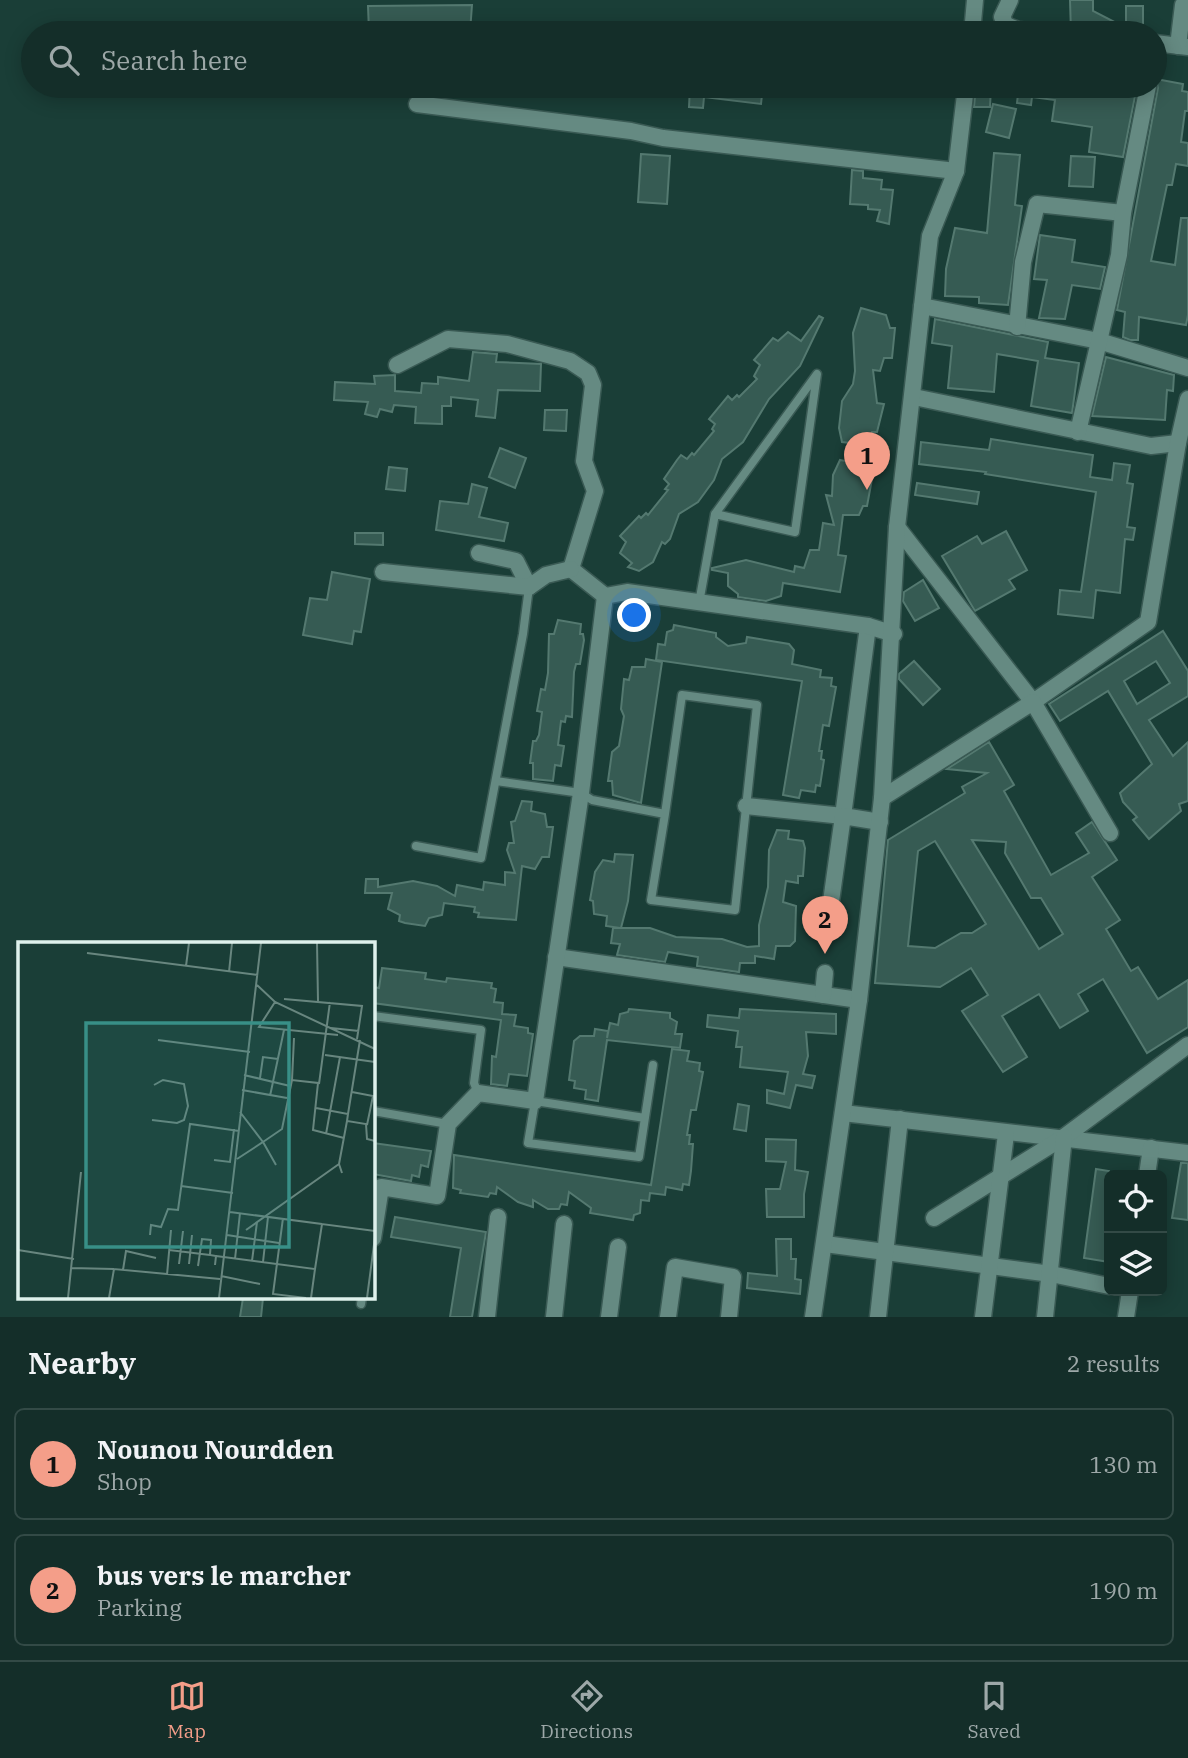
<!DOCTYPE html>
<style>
:root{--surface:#142e29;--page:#1d3631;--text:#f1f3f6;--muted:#9da8a8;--line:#334a46;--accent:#f49e89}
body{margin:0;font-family:"IBM Plex Serif",serif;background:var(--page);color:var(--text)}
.controls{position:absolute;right:21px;bottom:21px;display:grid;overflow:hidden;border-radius:10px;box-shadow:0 4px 18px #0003}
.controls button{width:63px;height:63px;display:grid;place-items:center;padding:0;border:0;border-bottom:2px solid var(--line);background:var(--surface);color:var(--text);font:35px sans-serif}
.you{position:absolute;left:635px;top:616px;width:24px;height:24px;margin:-18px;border:5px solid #fff;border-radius:50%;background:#1a73e8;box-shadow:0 0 0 10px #1a73e833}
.badge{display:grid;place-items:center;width:46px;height:46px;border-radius:50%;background:var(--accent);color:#111;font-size:23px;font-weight:700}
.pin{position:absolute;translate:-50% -58px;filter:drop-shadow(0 2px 4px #0008)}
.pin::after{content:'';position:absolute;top:37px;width:24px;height:21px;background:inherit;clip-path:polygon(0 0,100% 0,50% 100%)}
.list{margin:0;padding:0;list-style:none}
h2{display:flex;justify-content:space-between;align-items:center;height:91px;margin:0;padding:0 28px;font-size:30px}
h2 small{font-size:23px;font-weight:400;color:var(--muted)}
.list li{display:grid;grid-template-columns:46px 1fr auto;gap:21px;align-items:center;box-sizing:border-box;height:112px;margin:0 14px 14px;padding:0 14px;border:2px solid var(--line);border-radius:10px}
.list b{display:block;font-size:26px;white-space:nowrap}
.list p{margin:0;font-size:23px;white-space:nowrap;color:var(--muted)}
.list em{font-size:23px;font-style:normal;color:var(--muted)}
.icon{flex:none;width:38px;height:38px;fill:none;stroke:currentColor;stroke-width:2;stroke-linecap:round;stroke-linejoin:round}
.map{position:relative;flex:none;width:1188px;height:1317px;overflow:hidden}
.search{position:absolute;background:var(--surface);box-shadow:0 4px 18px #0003;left:21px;right:21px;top:21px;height:77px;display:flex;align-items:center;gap:18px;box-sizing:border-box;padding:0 24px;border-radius:38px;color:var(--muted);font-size:26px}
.sheet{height:343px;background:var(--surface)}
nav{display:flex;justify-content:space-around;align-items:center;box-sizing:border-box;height:98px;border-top:2px solid var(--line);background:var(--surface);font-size:19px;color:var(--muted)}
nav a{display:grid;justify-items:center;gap:4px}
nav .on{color:var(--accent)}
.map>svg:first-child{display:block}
</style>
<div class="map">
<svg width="1188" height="1317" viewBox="0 0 1188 1317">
<rect width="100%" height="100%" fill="#1a3e37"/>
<!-- building -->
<g fill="#365b53" stroke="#547970" stroke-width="2" fill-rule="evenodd">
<path d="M1070 0H1093V11L1126 28V6H1143V33H1071Z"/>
<path d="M472 5 470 32H369L368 6Z"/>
<path d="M1156 79 1183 84 1182 91 1188 92V111H1185L1181 142 1188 143V166L1176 164 1172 185H1167L1151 261 1175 265 1181 218H1188V315L1186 325 1139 317 1138 340H1130L1123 337 1125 312 1117 310 1158 88Z"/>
<path d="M690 86H763L761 104 704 97 703 108 689 107Z"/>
<path d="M976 86H991L990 107H974Z"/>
<path d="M1004 86H1137L1123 157 1089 152 1092 127 1052 121 1055 100 1032 97 1031 105 1017 103 1018 94 1004 92Z"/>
<path d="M993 104 1016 109 1009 138 986 132Z"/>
<path d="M994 153 1020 155 1015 205 1022 206 1008 305 979 303V297L945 296 946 269 955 228 987 233Z"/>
<path d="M641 154 670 156 667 204 638 202Z"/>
<path d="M1071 156 1095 157 1093 187 1069 186Z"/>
<path d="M852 170 863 171V178L882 180 881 189 893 190 889 224 877 221 880 210 868 209V205L850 204Z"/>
<path d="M1040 235 1075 240 1072 262 1105 267 1100 289 1072 285 1065 319 1039 318 1047 280 1034 279Z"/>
<path d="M861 308 886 315 890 328H895L892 358H884L880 371 873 370 877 403 884 404 877 432H872L867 445 842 442 839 428 842 401 853 384 855 371 853 333Z"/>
<path d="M819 316 823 318 800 366 769 399 743 442 722 459 714 480 698 502 679 514 670 539 665 544 662 542 653 562 639 571 628 567 632 563 620 553 626 542 620 536 639 516 641 518 646 513 648 515 668 490 665 489 669 484 664 479 677 460 681 455 687 459 692 453 694 455 714 431 712 429 715 424 709 419 728 396 732 400 737 395 739 397 757 379 754 376 760 365 754 360 773 338 778 341 788 332 801 341Z"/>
<path d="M935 319 1048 342 1045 358 1079 363 1072 413 1031 406 1038 361 997 354 994 392 948 388 952 346 932 343Z"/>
<path d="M473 352 497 354 496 362 541 364 540 391 498 390 495 418 476 416 478 400 451 397V406H442V424L415 423 416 407 394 405 392 412 380 409 377 417 365 414 368 402 334 400 335 382 375 384 374 376 395 375V391L421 393 422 383 438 384V377L469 381Z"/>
<path d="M1106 357 1174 375 1173 391 1167 390 1165 420 1092 416Z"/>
<path d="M545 410H567L566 431 544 430Z"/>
<path d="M991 439 1093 455 1090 477 1112 480 1114 463 1130 465 1127 483 1133 484 1127 527 1135 528 1133 540 1125 539 1120 593 1096 590 1093 618 1058 614 1060 590 1081 592 1096 492 985 474 986 472 919 464 921 442 989 450Z"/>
<path d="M500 448 526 458 515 488 489 477Z"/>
<path d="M840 460 866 465V478L872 479 867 506H863L859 515H843L838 555 846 556 840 592 783 583 781 596 766 601 738 597V594L728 586V573L712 570V568L746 560 794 572 795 566 804 568 810 550H819L823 523 834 525 826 495 832 496 833 475Z"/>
<path d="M389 467 407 469 405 491 386 489Z"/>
<path d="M917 483 979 492 977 504 915 495Z"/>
<path d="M472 484 487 488 479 517 508 523 504 541 436 530 440 501 468 504Z"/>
<path d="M1006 531 1027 570 1009 580 1015 589 975 611 942 556 977 536 982 544Z"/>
<path d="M355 533H383V545L355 544Z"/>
<path d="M332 572 370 579 361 632 354 631 352 644 303 635 310 598 327 600Z"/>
<path d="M923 580 939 608 915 621 903 601 904 592Z"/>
<path d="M558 620 581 624 580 634H583L584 640 580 664H576L574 672 572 717 566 716 565 722 561 721 558 745 564 746 561 766 555 765 553 781 533 779V763H530L533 741H536L539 735 542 712 537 711 541 689 545 690 548 673 549 634H554Z"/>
<path d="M674 625 716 633V637L728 646 746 643 747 637 789 644 794 650 792 664 821 670 820 677 832 678 831 686 836 687 834 698 829 726 823 725 819 751H822L821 759 824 760 820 786 816 785 815 792 801 790 799 798 783 795 802 681 656 660 658 644 665 645 667 632 673 630Z"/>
<path d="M1163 631 1188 671V696L1149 720 1173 756 1188 742V801L1179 804 1181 811 1149 839 1133 820 1137 817 1123 802 1120 793 1152 764 1108 691 1060 721 1049 704ZM1156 661 1170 683 1137 704 1124 681Z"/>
<path d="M646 659 662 662 641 803 613 795 612 781H608L612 752 619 746 624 716 621 709 624 679 629 680 632 667H645Z"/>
<path d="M914 661 940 689 923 705 899 679V674Z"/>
<path d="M989 742 1014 785 1004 791 1051 875 1089 853 1076 833 1092 822 1117 860 1092 877 1120 920 1106 929 1131 971 1138 967 1158 999 1188 980V1027L1147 1053 1103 979 1078 994 1088 1011 1060 1028 1039 994 1002 1016 1027 1057 1003 1072 962 1011 988 995 971 968 940 987 875 983 888 840 965 793 962 787 987 773 947 769ZM972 840 1006 842 1005 853 1031 898H1041L1063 934 1039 949ZM935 841 986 924 972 933H961L935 948 908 946 918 851Z"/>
<path d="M522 801 532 802 531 811 545 814 547 827H553L552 835 549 857H542L535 869 522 866 516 920 478 917 479 913 474 912 475 907 444 903 442 915 429 918 425 926 405 923 399 921 400 915 388 909 392 893H365L366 879H378V887L413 881 437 886 455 896 457 885 483 890 484 882 505 885V872L515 873 507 850 509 843H514L511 822 515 821Z"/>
<path d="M777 830 789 831 788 839 803 841 805 848 803 876H798V883L786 881 783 902 796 906 795 941 790 946H776L774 959 755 956V963H740L739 972 697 966 698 957 668 952 665 962 617 955 620 944 611 943 613 928H620L606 926 607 916 594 914 593 901 590 900 595 872 603 860 614 862 615 854 633 855 628 901 621 928H650L676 937 722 939 747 947 759 946V925L768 887 769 850Z"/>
<path d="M382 968 426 973 425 979 446 982 447 978 492 983 491 988 496 989 494 1002 503 1003 502 1014 516 1015 514 1026 528 1028V1033L533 1034 527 1076 509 1074 507 1086 491 1084 492 1056 496 1057 501 1020 373 1003V987L379 988Z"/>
<path d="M629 1009 670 1013V1018L677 1022 675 1034H682L680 1048 607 1040 598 1101 585 1099 586 1090 574 1088 575 1081 569 1080 574 1041 580 1036H594L595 1029 608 1031 607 1038 610 1023 618 1025 620 1014 628 1012Z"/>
<path d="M740 1009 836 1014V1034L806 1032 808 1056 803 1074 815 1076 812 1088 796 1085 790 1108 767 1103V1090L784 1094 788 1072 740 1067 742 1047H736L738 1031 707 1027 708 1015 739 1018Z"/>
<path d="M672 1049 689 1051 687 1061 700 1063 699 1071 703 1072 696 1110H691L687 1135H690L689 1144H693L691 1171 689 1185 683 1184 682 1190 666 1187 665 1195 650 1193 649 1201 641 1200 640 1213 634 1215 633 1220 590 1213 591 1208 569 1192 567 1205 561 1204 559 1209H548L533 1200V1207L518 1202 497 1187 496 1194 490 1193 488 1197 460 1193 461 1190 453 1188 454 1155 651 1185Z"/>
<path d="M738 1104 749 1106 746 1131 734 1129Z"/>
<path d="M766 1139 796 1140 795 1170 808 1172 804 1194V1217H767L766 1189H780L786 1162 766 1161Z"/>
<path d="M373 1143 431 1151 428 1167 421 1165 419 1177 412 1175 411 1181 373 1174Z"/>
<path d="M1181 1163H1188V1220L1172 1218Z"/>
<path d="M1096 1169 1109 1171V1262L1084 1258Z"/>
<path d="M395 1217 486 1232 472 1317H450L461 1248 391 1237Z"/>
<path d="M776 1239H791V1259H796L795 1279 801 1280 800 1294 747 1288 748 1273 777 1276Z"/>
<path d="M243 1298H263L261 1317H240Z"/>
</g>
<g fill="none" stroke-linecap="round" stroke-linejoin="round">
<defs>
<g id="service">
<path d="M699 603 715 514 817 374 795 532 715 514"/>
<path d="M496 781 581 793 592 800 665 814 651 900 735 910 757 705 682 695 665 814"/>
<path d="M416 846 481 858 523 634 529 587"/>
<path d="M373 1016 481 1030 474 1083 478 1093"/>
<path d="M373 1111 448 1124"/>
<path d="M645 1118 535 1101 528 1143 639 1157 653 1065"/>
<path d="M361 1304 362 1298"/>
</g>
<g id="minor">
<path d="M1010 0 1002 17 1006 25 1018 30 1051 33"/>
<path d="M972 33 975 0"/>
<path d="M1155 43 1188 47"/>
<path d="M1178 46 1183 5"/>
<path d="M417 104 631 131 663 138 956 171"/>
<path d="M922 306 1099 341 1188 368"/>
<path d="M1017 327 1023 262 1037 204 1123 213"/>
<path d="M397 365 448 339 507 344 570 361 588 373 593 385 584 461 595 491 571 569"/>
<path d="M914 397 1151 446 1178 443"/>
<path d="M1078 432 1119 255 1123 213 1148 86"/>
<path d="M897 527 1033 702 1148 622 1178 443 1188 399"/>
<path d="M479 553 516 561 529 587"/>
<path d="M571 569 605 596"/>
<path d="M383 572 529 587 546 575 571 569"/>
<path d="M882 798 1033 702 1110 833"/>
<path d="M746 806 843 816 868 626"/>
<path d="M828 923 843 816 880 822"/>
<path d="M556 957 859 1000"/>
<path d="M823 995 825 973"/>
<path d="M843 1113 1188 1153"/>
<path d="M1147 1175 1151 1148"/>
<path d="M934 1218 1064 1137 1188 1045"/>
<path d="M373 1238 381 1187 437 1196 448 1124 478 1093 535 1101 581 793 605 596 627 592 868 626 894 634"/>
<path d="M825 1244 1051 1274 1109 1286"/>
<path d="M487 1317 498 1217"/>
<path d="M554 1317 564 1224"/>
<path d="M609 1317 618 1247"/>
<path d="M668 1317 675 1267 733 1277 729 1317"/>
<path d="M813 1317 859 1000 882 798 897 527 930 236 956 171 966 86"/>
<path d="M878 1317 900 1119"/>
<path d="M983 1317 1006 1134"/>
<path d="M1045 1317 1064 1137"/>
<path d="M1126 1317 1130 1291"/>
</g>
</defs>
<!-- service casing -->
<use href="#service" stroke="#3a5a54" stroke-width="11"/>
<!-- minor casing -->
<use href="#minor" stroke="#3a5a54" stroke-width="19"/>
<!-- service -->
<use href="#service" stroke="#658a82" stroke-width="8"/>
<!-- minor -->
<use href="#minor" stroke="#658a82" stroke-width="16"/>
</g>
<!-- overview -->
<g transform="translate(18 942)">
<rect width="357" height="357" fill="#1a3e37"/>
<path fill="none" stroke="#68867f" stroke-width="2" d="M299 1 300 59M69 11 240 33M168 24 171 1M211 30 214 1M239 43 257 60 357 107M266 57 344 64 339 97M257 60 241 85 320 93M313 86 341 89M140 98 232 110M307 113 357 120M226 133 272 144M242 136 245 115 260 117M274 138 276 96M301 142 312 60M224 148 269 156M334 150 355 154 349 183M252 154 266 88M298 166 330 172 329 179 348 182 349 197 357 199M222 170 245 200 264 187 274 138 300 141 295 188 326 196M330 172 342 98M134 178 159 181 166 178 170 164 166 142 145 138 136 143M308 192 322 115M219 217 245 200 258 223M196 218 212 220 216 187M324 231 321 222 329 179M163 244 215 251M212 270 304 282M265 276 255 352 288 356M228 288 321 222M132 293 133 283 143 285 150 267 160 268 172 182 221 189M209 293 261 301M0 308 56 317M151 308 192 313M198 314 297 327 293 356M217 317 222 271M234 319 239 280M245 320 250 275M161 322 165 289M171 322 174 293M180 324 184 297 193 298 192 313 198 314 197 323M53 326 96 327M297 327 304 282 357 289M105 328 108 309 138 316M149 333 153 288M203 334 242 342M50 356 63 230M91 356 96 327 202 337M201 356 243 1M349 356 357 295"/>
<path fill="#388f87" fill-opacity="0.15" stroke="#388f87" stroke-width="3.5" d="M68 81H271V305H68Z"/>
<rect width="357" height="357" fill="none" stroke="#def1ec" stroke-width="3.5"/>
</g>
</svg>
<div class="controls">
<button><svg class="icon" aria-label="locate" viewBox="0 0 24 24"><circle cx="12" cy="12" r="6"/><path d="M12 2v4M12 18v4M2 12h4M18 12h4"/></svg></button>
<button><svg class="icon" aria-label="layers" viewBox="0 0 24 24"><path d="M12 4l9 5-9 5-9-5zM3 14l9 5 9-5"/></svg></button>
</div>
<div class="you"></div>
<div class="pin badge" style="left:867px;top:490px">1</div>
<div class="pin badge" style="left:825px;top:954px">2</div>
<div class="search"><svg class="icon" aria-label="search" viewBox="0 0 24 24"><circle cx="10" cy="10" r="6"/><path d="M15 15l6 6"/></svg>Search here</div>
</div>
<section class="sheet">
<h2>Nearby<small>2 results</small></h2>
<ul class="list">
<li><span class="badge">1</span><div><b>Nounou Nourdden</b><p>Shop</p></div><em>130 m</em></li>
<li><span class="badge">2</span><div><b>bus vers le marcher</b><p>Parking</p></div><em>190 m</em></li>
</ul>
</section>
<nav>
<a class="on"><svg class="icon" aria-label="map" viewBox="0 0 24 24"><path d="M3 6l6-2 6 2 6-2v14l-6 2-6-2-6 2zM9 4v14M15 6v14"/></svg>Map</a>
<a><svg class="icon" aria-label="directions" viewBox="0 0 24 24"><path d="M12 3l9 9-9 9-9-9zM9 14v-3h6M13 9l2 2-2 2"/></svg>Directions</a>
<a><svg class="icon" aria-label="saved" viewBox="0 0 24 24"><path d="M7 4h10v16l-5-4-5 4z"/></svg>Saved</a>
</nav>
